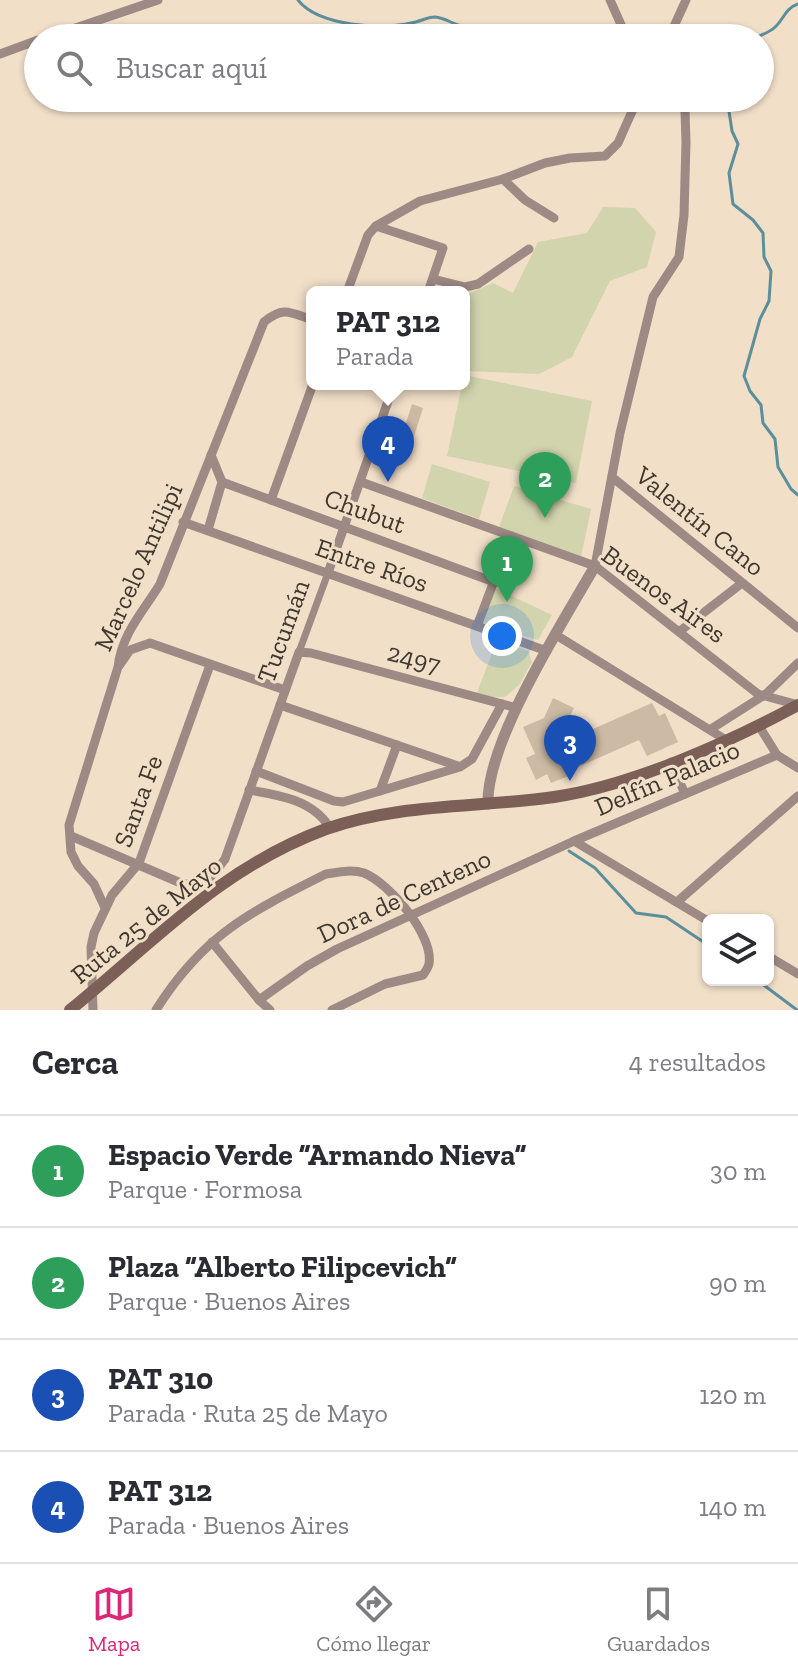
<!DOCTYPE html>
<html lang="es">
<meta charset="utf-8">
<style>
:root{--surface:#fff;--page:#f7f7f7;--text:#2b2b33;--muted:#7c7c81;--line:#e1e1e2;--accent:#db2777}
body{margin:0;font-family:"Zilla Slab",serif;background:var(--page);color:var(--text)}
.controls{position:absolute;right:24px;bottom:24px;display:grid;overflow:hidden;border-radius:12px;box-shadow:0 2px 6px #0004}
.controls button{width:72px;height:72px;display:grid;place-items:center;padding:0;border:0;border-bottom:2px solid var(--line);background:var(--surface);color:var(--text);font:40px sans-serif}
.you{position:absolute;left:502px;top:636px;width:28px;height:28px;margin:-20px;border:6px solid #fff;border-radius:50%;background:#1a73e8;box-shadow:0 0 0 12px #1a73e833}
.badge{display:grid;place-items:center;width:52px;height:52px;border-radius:50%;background:var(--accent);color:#fff;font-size:26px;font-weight:700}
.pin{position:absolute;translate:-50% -66px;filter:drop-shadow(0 2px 4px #0008)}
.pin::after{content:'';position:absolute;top:42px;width:28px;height:24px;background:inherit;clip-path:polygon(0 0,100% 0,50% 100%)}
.popup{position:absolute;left:306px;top:286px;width:164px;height:104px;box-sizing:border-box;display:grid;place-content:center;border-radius:12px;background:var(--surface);filter:drop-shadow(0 2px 6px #0005);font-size:26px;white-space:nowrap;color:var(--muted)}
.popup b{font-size:30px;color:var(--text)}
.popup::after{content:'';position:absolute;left:50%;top:100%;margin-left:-16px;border:16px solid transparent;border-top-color:var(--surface)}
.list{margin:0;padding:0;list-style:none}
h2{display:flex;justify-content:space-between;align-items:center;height:104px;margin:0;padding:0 32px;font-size:34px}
h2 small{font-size:26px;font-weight:400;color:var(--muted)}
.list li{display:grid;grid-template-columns:52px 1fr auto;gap:24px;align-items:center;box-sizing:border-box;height:112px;padding:0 32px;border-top:2px solid var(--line)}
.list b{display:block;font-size:30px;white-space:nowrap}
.list p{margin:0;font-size:26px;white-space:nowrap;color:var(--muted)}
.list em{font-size:26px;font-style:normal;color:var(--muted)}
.icon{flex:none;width:44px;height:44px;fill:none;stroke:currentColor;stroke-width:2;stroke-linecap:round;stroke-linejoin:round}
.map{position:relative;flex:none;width:798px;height:1010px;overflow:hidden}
.search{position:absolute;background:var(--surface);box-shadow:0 2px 6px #0004;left:24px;right:24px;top:24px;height:88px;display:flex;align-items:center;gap:20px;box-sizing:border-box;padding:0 28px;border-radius:44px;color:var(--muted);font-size:30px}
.sheet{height:552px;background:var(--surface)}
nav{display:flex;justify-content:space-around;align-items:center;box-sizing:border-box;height:112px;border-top:2px solid var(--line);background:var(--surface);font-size:22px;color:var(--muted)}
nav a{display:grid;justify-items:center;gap:4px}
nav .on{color:var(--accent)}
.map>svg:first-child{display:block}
</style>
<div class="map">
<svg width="798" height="1010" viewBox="0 0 798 1010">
<rect width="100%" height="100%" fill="#f1dfc8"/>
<!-- green -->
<g fill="#d1d4ad">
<path d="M603 207 635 208 656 232 647 267 610 281 572 357 539 374 464 371V321L471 307 464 296 493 283 513 293 538 242 587 233Z"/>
<path d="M464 375 592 401 576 483 447 456Z"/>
<path d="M432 464 490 482 479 519 422 498Z"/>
<path d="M514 486 591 509 581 557 499 527Z"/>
<path d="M495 588 552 615 538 640 481 623Z"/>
<path d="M497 640 528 651 532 662 519 685 505 697H487L477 693Z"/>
</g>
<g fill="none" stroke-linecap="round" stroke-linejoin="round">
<!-- stream -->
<g stroke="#5c8f9b" stroke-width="3">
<path d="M298 0C318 26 382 30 411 23 420 22 426 17 435 17 445 18 449 22 458 25 479 33 506 29 527 28L532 38"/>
<path d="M755 38C761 35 770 32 774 28 784 20 784 9 798 4"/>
<path d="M727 98 732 131 738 144 729 173 733 204 753 220 763 233 764 257 771 271 769 301 760 319 744 376 750 391 761 405 763 423 775 439 778 467 791 489 798 495"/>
<path d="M569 851 595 868 636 913 666 917 708 945"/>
<path d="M757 980 797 1010"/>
</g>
</g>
<!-- building -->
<g fill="#ccbaa4">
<path d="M412 404 423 408 407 458 396 454Z"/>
<path d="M553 698 574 708 568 720 561 716 554 729 561 743 652 703 659 716 665 713 678 742 647 756 639 740 569 771 571 775 551 783 547 774 536 780 526 758 535 754 523 727 544 718Z"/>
</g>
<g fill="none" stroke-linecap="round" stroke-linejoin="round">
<!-- pedestrian -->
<path stroke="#9e8a84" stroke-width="7" d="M299 652 328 573"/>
<!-- minor -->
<g stroke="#9e8a84" stroke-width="9">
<path d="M610 0 627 38"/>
<path d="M46 38 158 0"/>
<path d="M663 38 671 33 686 0"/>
<path d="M0 54 38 40"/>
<path d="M503 179 525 200 554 218"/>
<path d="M376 226 443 248 428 292"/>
<path d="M433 279 465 287 478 284 529 249"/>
<path d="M347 292 368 235 376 226 420 201 503 179 545 163 570 158 605 156 618 143 638 98"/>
<path d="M612 477 798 628"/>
<path d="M222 482 494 582"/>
<path d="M361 482 595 566 758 694 798 705"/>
<path d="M271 500 313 384"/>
<path d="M183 522 547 651"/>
<path d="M208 530 222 482 211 455"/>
<path d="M595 566 620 433 653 297 679 257 684 215 686 142 685 111 675 98"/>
<path d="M328 573 394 384"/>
<path d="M477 626 511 536"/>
<path d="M680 631 742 583"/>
<path d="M556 635 726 740"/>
<path d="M119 666 130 650 150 643 285 690"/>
<path d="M280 705 458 766"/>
<path d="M759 726 777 755 798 768"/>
<path d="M711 729 766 694 798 663"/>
<path d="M671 762 685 794"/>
<path d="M256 771 334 801 343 802 460 767 472 759 502 704"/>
<path d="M249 790C279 795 313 800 330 828"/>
<path d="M380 791 397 745"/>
<path d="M71 836 183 884C207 885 212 877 225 859L299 652 311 653 517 708"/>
<path d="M574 841 708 921"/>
<path d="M677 902 798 796"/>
<path d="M105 908 94 884 78 866 71 852 69 825 118 667C122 633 143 612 160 584L264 322C283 306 290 312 312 320"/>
<path d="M212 942 259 1000 270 1010"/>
<path d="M768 956 798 974"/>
<path d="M259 1000 307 966 337 949 574 841 777 755"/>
<path d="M93 1010 91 947 94 933 112 895 139 863 210 665"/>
<path d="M156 1010C203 935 250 912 326 874 338 872 352 869 364 873 389 883 434 935 429 964 428 968 425 972 423 975L385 984 332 1010"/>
</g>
<!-- tertiary -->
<path stroke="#9e8a84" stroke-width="11" d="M488 804C486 742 563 622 595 566"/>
<!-- secondary -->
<path stroke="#7c6058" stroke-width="12" d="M70 1010C155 941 220 868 326 829 400 803 479 808 554 797 631 786 730 742 798 705"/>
</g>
<g text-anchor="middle" stroke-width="6" stroke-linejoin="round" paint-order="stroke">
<!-- street labels -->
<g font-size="26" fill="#3f382f" stroke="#f1dfc8">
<text transform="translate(365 511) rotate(20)" y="9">Chubut</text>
<text transform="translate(700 521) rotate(39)" y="9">Valentín Cano</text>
<text transform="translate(372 565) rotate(19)" y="9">Entre Ríos</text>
<text transform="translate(138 567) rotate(-66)" y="9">Marcelo Antilipi</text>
<text transform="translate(664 594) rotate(36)" y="9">Buenos Aires</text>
<text transform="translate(283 631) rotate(-70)" y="9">Tucumán</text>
<text transform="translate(414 658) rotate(15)" y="9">2497</text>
<text transform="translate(667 778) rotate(-23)" y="9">Delfín Palacio</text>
<text transform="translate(138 801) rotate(-70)" y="9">Santa Fe</text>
<text transform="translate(404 896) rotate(-25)" y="9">Dora de Centeno</text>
<text transform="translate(146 920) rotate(-39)" y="9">Ruta 25 de Mayo</text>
</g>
</g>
</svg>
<div class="controls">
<button><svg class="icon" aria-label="layers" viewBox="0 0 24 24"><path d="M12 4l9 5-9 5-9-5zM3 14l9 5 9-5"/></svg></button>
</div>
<div class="you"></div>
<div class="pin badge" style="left:507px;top:602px;background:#2e9e5b">1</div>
<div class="pin badge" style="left:545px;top:518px;background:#2e9e5b">2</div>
<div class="pin badge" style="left:570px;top:781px;background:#1a4fb4">3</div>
<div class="pin badge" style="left:388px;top:482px;background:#1a4fb4">4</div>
<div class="popup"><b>PAT 312</b>Parada</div>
<div class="search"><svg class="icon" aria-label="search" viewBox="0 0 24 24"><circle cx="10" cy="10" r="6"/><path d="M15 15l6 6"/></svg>Buscar aquí</div>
</div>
<section class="sheet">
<h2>Cerca<small>4 resultados</small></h2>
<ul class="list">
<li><span class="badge" style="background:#2e9e5b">1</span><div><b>Espacio Verde “Armando Nieva”</b><p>Parque · Formosa</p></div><em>30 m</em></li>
<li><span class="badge" style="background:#2e9e5b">2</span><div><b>Plaza “Alberto Filipcevich”</b><p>Parque · Buenos Aires</p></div><em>90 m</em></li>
<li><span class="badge" style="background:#1a4fb4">3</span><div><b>PAT 310</b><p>Parada · Ruta 25 de Mayo</p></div><em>120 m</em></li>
<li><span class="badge" style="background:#1a4fb4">4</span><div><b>PAT 312</b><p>Parada · Buenos Aires</p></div><em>140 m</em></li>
</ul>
</section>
<nav>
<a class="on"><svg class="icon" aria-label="map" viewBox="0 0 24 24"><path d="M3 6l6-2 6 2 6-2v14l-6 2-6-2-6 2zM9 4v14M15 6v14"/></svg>Mapa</a>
<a><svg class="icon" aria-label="directions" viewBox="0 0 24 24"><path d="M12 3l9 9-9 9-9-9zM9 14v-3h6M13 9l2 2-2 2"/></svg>Cómo llegar</a>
<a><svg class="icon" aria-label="saved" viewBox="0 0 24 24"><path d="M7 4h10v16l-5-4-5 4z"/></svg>Guardados</a>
</nav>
